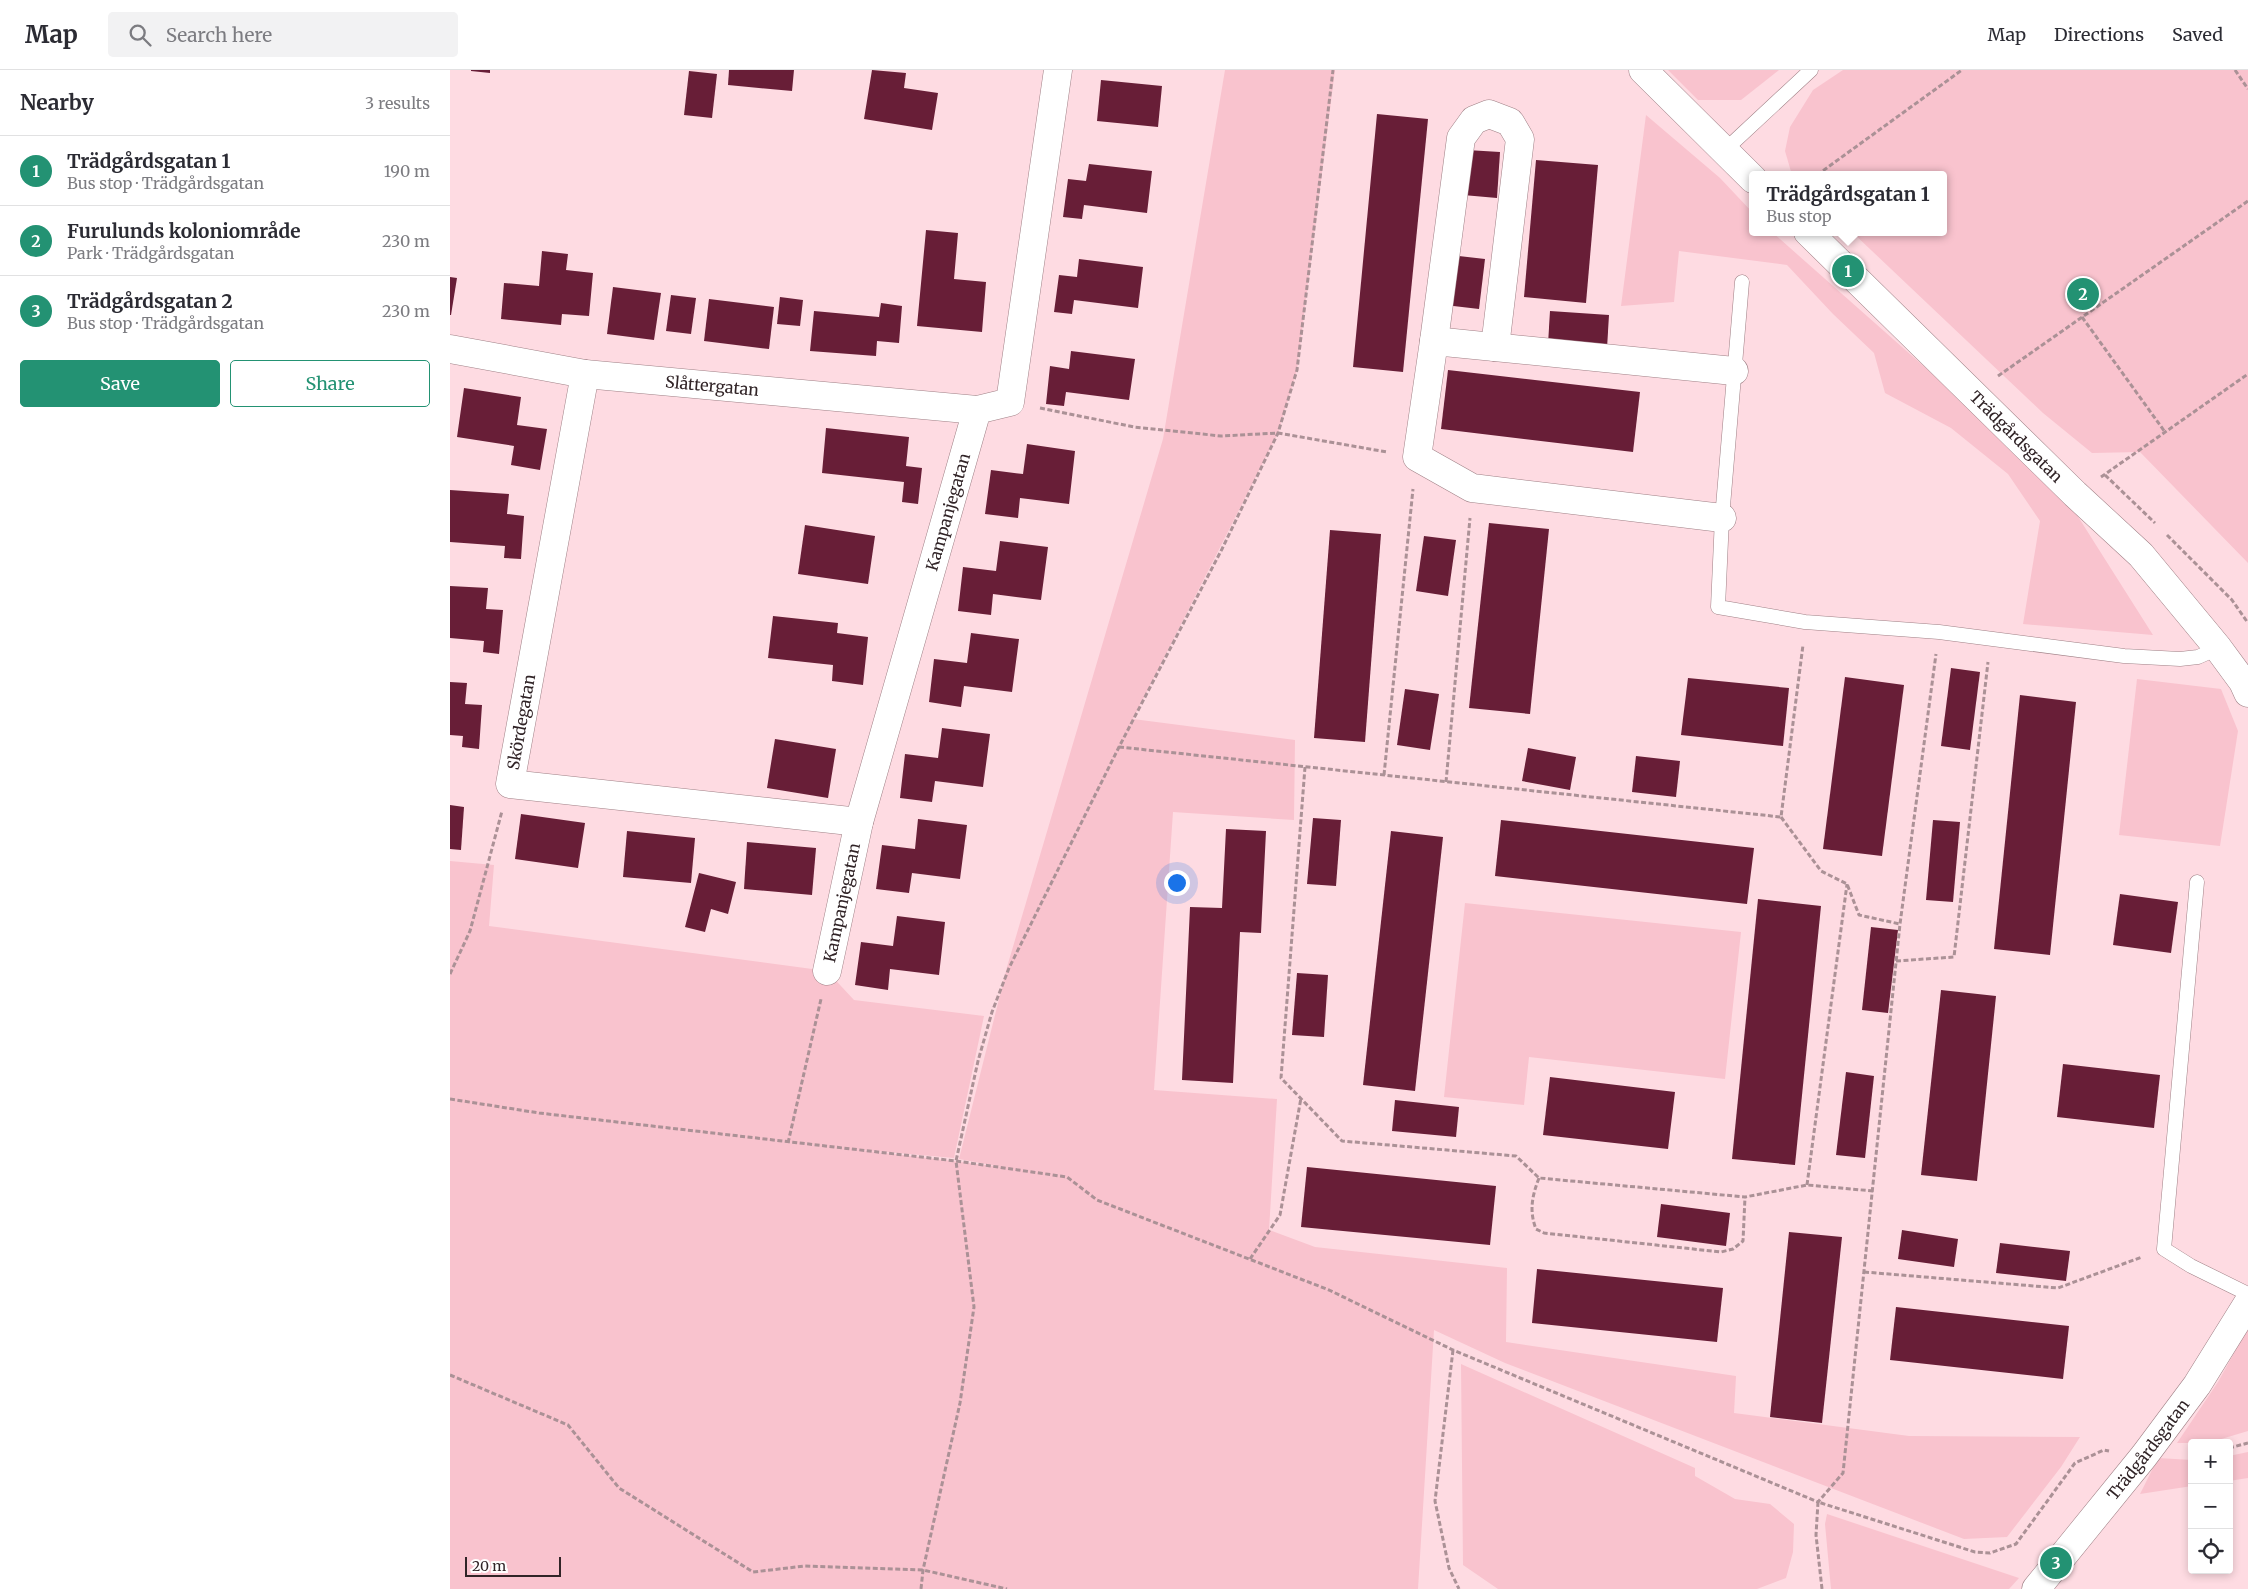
<!DOCTYPE html>
<meta charset="utf-8">
<style>
:root{--surface:#fff;--page:#f2f2f3;--text:#2b2b33;--muted:#7c7c81;--line:#e1e1e2;--accent:#239273}
body{margin:0;font-family:Merriweather,serif;background:var(--page);color:var(--text)}
.controls{position:absolute;right:15px;bottom:15px;display:grid;overflow:hidden;border-radius:5px;box-shadow:0 2px 8px #0003}
.controls button{width:45px;height:45px;display:grid;place-items:center;padding:0;border:0;border-bottom:1px solid var(--line);background:var(--surface);color:var(--text);font:25px sans-serif}
.scale{position:absolute;left:15px;bottom:12px;width:96px;box-sizing:border-box;padding-left:5px;border:2px solid #312427;border-top:0;font-size:14px;line-height:18px;white-space:nowrap;color:#312427;-webkit-text-stroke:4px #fff;paint-order:stroke}
.you{position:absolute;left:726px;top:812px;width:18px;height:18px;margin:-12px;border:4px solid #fff;border-radius:50%;background:#1a73e8;box-shadow:0 0 0 8px #1a73e833}
.badge{display:grid;place-items:center;width:32px;height:32px;border-radius:50%;background:var(--accent);color:#fff;font-size:16px;font-weight:700}
.pin{position:absolute;translate:-50% -50%;border:2px solid #fff;box-shadow:0 1px 5px #0006}
.popup{position:absolute;left:1299px;top:101px;width:198px;height:65px;box-sizing:border-box;display:grid;place-content:center;border-radius:5px;background:var(--surface);filter:drop-shadow(0 1px 4px #0005);font-size:16px;white-space:nowrap;color:var(--muted)}
.popup b{font-size:19px;color:var(--text)}
.popup::after{content:'';position:absolute;left:50%;top:100%;margin-left:-10px;border:10px solid transparent;border-top-color:var(--surface)}
.list{margin:0;padding:0;list-style:none}
h2{display:flex;justify-content:space-between;align-items:center;height:65px;margin:0;padding:0 20px;font-size:21px}
h2 small{font-size:16px;font-weight:400;color:var(--muted)}
.list li{display:grid;grid-template-columns:32px 1fr auto;gap:15px;align-items:center;box-sizing:border-box;height:70px;padding:0 20px;border-top:1px solid var(--line)}
.list b{display:block;font-size:19px;white-space:nowrap}
.list p{margin:0;font-size:16px;white-space:nowrap;color:var(--muted)}
.list em{font-size:16px;font-style:normal;color:var(--muted)}
.actions{display:flex;gap:10px;padding:15px 20px}
.actions a{flex:1;padding:11px 0;border:1px solid var(--accent);border-radius:5px;text-align:center;font-size:18px;color:var(--accent)}
.actions .main{background:var(--accent);color:#fff}
.icon{flex:none;width:28px;height:28px;fill:none;stroke:currentColor;stroke-width:2;stroke-linecap:round;stroke-linejoin:round}
.map{position:relative;flex:none;width:1798px;height:1519px;overflow:hidden}
header{display:flex;align-items:center;gap:30px;box-sizing:border-box;height:70px;padding:0 25px;background:var(--surface);border-bottom:1px solid var(--line)}
header strong{font-size:24px}
nav{display:flex;gap:28px;margin-inline-start:auto;font-size:18px}
.search{width:350px;height:45px;background:var(--page);display:flex;align-items:center;gap:12px;box-sizing:border-box;padding:0 18px;border-radius:5px;color:var(--muted);font-size:19px}
main{display:flex}
aside{flex:1;background:var(--surface)}
.map>svg:first-child{display:block}
</style>
<header>
<strong>Map</strong>
<div class="search"><svg class="icon" aria-label="search" viewBox="0 0 24 24"><circle cx="10" cy="10" r="6"/><path d="M15 15l6 6"/></svg>Search here</div>
<nav><a>Map</a><a>Directions</a><a>Saved</a></nav>
</header>
<main>
<aside>
<h2>Nearby<small>3 results</small></h2>
<ul class="list">
<li><span class="badge">1</span><div><b>Trädgårdsgatan 1</b><p>Bus stop · Trädgårdsgatan</p></div><em>190 m</em></li>
<li><span class="badge">2</span><div><b>Furulunds koloniområde</b><p>Park · Trädgårdsgatan</p></div><em>230 m</em></li>
<li><span class="badge">3</span><div><b>Trädgårdsgatan 2</b><p>Bus stop · Trädgårdsgatan</p></div><em>230 m</em></li>
</ul>
<div class="actions"><a class="main">Save</a><a>Share</a></div>
</aside>
<div class="map">
<svg width="1798" height="1519" viewBox="0 0 1798 1519">
<rect width="100%" height="100%" fill="#fedbe2"/>
<!-- green -->
<g fill="#f9c3ce">
<path d="M775 0H885L847 300 828 363 683 649 845 670 844 750 723 742 704 1020 827 1029 819 1160 865 1177 1057 1198 1056 1272 1286 1306 1284 1343 1459 1366 1630 1367 1611 1397 1557 1467 1514 1469 1055 1293 984 1260 968 1519H0V791L44 795 39 856 377 901 404 930 534 946 504 1088 402 1079 552 1097 509 1089 557 897 713 369Z"/>
<path d="M1218 0H1329L1291 30H1248Z"/>
<path d="M1393 0H1798V493L1690 382 1642 383 1593 343 1402 162H1493V105H1342L1335 81 1340 57 1363 20Z"/>
<path d="M1196 45 1270 108 1303 143V162H1322L1608 415 1703 565 1573 554 1590 451 1558 404 1501 358 1435 323 1424 283 1383 244 1337 195 1229 181 1224 232 1171 236Z"/>
<path d="M1687 609 1771 619 1788 661 1770 776 1669 765Z"/>
<path d="M1015 833 1291 862 1275 1009 1079 987 1074 1035 994 1027Z"/>
<path d="M1798 1258V1361L1758 1373H1727L1768 1312Z"/>
<path d="M1011 1294 1245 1398V1406L1285 1429 1320 1434 1344 1454 1343 1482 1336 1508 1307 1519H1048L1013 1495Z"/>
<path d="M1798 1382V1408L1779 1411V1386Z"/>
<path d="M1708 1388 1742 1390V1416L1690 1424Z"/>
<path d="M1377 1444 1569 1508 1559 1519H1381L1375 1454Z"/>
</g>
<!-- building -->
<g fill="#681e37">
<path d="M21 0H40V3L21 1Z"/>
<path d="M279 0H344L342 21 278 15Z"/>
<path d="M422 0 456 3 454 18 488 23 482 60 414 49Z"/>
<path d="M239 1 267 4 262 48 234 45Z"/>
<path d="M651 10 712 16 708 57 647 51Z"/>
<path d="M927 44 978 49 953 302 903 297Z"/>
<path d="M1017 80 1050 82 1047 128 1013 125Z"/>
<path d="M1086 90 1148 95 1136 233 1074 227Z"/>
<path d="M639 94 702 101 697 143 634 135 632 149 613 147 618 109 636 111Z"/>
<path d="M476 160 508 163 504 209 536 212 532 262 467 256Z"/>
<path d="M92 181 118 184 116 200 143 203 139 246 112 244 111 255 51 249 54 213 89 216Z"/>
<path d="M1000 185 1035 189 1029 239 995 235Z"/>
<path d="M629 189 693 197 688 238 624 230 622 244 604 242 609 205 627 207Z"/>
<path d="M0 207 7 208 1 245H0Z"/>
<path d="M163 217 211 223 204 270 157 264Z"/>
<path d="M221 225 246 228 241 264 216 261Z"/>
<path d="M330 227 353 230 350 256 327 254Z"/>
<path d="M259 229 324 237 319 279 254 271Z"/>
<path d="M431 233 452 236 449 273 427 271 426 286 360 281 364 241 429 247Z"/>
<path d="M1100 241 1159 245 1157 278 1098 274Z"/>
<path d="M621 281 685 289 679 330 616 322 614 336 596 334 600 296 619 299Z"/>
<path d="M998 300 1190 322 1183 382 991 359Z"/>
<path d="M14 318 71 327 67 355 97 359 90 400 61 395 64 376 7 367Z"/>
<path d="M376 358 459 367 456 396 472 398 468 434 452 432 454 412 372 403Z"/>
<path d="M577 374 625 381 619 434 570 428 568 448 535 444 541 400 573 404Z"/>
<path d="M0 420 59 424 57 444 74 446 71 489 54 488 55 476 0 472Z"/>
<path d="M1039 453 1099 459 1080 644 1019 638Z"/>
<path d="M355 455 425 466 418 514 348 504Z"/>
<path d="M880 460 931 464 915 672 864 668Z"/>
<path d="M974 466 1006 470 998 526 966 521Z"/>
<path d="M550 471 598 477 591 530 543 524 541 545 508 541 513 497 546 501Z"/>
<path d="M0 516 38 518 36 539 53 540 49 584 33 582 34 571 0 568Z"/>
<path d="M323 546 388 553 387 563 418 567 413 615 382 611 383 595 318 588Z"/>
<path d="M521 563 569 569 562 622 514 616 511 637 479 632 484 589 517 593Z"/>
<path d="M1501 598 1530 602 1520 680 1491 676Z"/>
<path d="M1395 607 1454 615 1432 786 1373 779Z"/>
<path d="M1238 608 1339 618 1333 676 1231 665Z"/>
<path d="M0 612 17 613 15 634 32 635 29 679 12 677 13 666 0 665Z"/>
<path d="M955 619 989 624 980 680 947 675Z"/>
<path d="M1570 625 1626 632 1600 885 1544 879Z"/>
<path d="M492 658 540 664 533 717 485 711 482 732 450 728 455 684 488 688Z"/>
<path d="M325 669 386 679 378 728 317 718Z"/>
<path d="M1078 678 1126 687 1120 720 1072 711Z"/>
<path d="M1186 686 1230 691 1226 727 1182 722Z"/>
<path d="M0 735 14 737 11 780 0 779Z"/>
<path d="M71 744 135 753 128 798 65 789Z"/>
<path d="M863 748 891 750 886 816 857 814Z"/>
<path d="M468 749 517 755 510 809 462 803 459 823 426 819 432 775 465 779Z"/>
<path d="M1051 750 1304 778 1297 834 1045 806Z"/>
<path d="M1483 750 1510 752 1503 832 1476 830Z"/>
<path d="M776 759 816 761 811 863 790 862 783 1013 732 1010 740 837 772 838Z"/>
<path d="M177 761 245 768 241 813 173 807Z"/>
<path d="M941 761 993 767 965 1021 913 1015Z"/>
<path d="M297 772 366 778 362 825 294 819Z"/>
<path d="M249 803 286 812 278 844 261 839 255 862 235 857Z"/>
<path d="M1670 824 1728 832 1721 883 1663 875Z"/>
<path d="M1308 829 1371 836 1345 1095 1282 1089Z"/>
<path d="M447 846 495 852 489 905 440 899 438 920 405 915 411 872 443 876Z"/>
<path d="M1421 857 1448 860 1438 943 1412 940Z"/>
<path d="M847 903 878 905 874 967 842 965Z"/>
<path d="M1491 920 1546 926 1527 1111 1471 1105Z"/>
<path d="M1613 994 1710 1005 1704 1058 1607 1047Z"/>
<path d="M1396 1002 1424 1006 1415 1088 1386 1085Z"/>
<path d="M1100 1007 1225 1022 1218 1079 1093 1065Z"/>
<path d="M945 1030 1009 1037 1006 1067 942 1061Z"/>
<path d="M857 1097 1046 1116 1040 1175 851 1157Z"/>
<path d="M1211 1134 1280 1143 1276 1176 1207 1167Z"/>
<path d="M1452 1160 1508 1169 1504 1197 1448 1189Z"/>
<path d="M1339 1162 1392 1167 1372 1353 1320 1347Z"/>
<path d="M1550 1173 1620 1181 1616 1211 1546 1203Z"/>
<path d="M1087 1199 1273 1218 1267 1272 1082 1253Z"/>
<path d="M1446 1237 1619 1256 1613 1309 1440 1290Z"/>
</g>
<g fill="none" stroke-linecap="round" stroke-linejoin="round">
<defs>
<g id="service">
<path d="M1274 81 1361 0"/>
<path d="M1292 212 1272 448 1268 537 1355 552 1489 562 1674 586 1730 589 1748 587 1768 578"/>
<path d="M1747 812 1714 1179 1741 1196 1798 1224"/>
</g>
<g id="minor">
<path d="M1193 0 1303 109"/>
<path id="s1" d="M1358 162 1625 424 1691 485 1768 578 1793 612 1798 623"/>
<path d="M984 271 1011 68 1024 50 1039 44 1060 52 1070 69 1045 277"/>
<path id="s2" d="M0 279 135 304 527 340"/>
<path d="M135 304 60 714 409 752"/>
<path d="M1272 448 1022 418 967 387 984 271 1284 301"/>
<path id="s3" d="M377 901 409 752 527 340 560 332 608 0"/>
<path id="s4" d="M1586 1519 1694 1386 1747 1315 1798 1233"/>
</g>
</defs>
<!-- service casing -->
<use href="#service" stroke="#9f8086" stroke-width="15"/>
<!-- minor casing -->
<use href="#minor" stroke="#9f8086" stroke-width="29"/>
<!-- path -->
<g stroke="#ab9196" stroke-width="3" stroke-dasharray="5 2.5" stroke-linecap="butt">
<path d="M1785 0 1798 19"/>
<path d="M1367 105 1512 0"/>
<path d="M1632 247 1715 362"/>
<path d="M1548 306 1798 131"/>
<path d="M590 338 684 357 771 366 828 363 937 382"/>
<path d="M1655 405 1705 453"/>
<path d="M1651 407 1798 304"/>
<path d="M1717 465 1782 530 1798 553"/>
<path d="M669 677 1331 747 1353 575"/>
<path d="M855 697 831 1008 892 1071 1066 1086 1089 1108 1295 1127 1357 1115 1423 1121"/>
<path d="M934 705 963 419"/>
<path d="M996 712 1020 448"/>
<path d="M1331 747 1371 801 1397 814 1409 845 1450 854"/>
<path d="M1446 891 1504 887 1538 592"/>
<path d="M0 904 20 861 52 741"/>
<path d="M0 1029 89 1043 506 1091 617 1107 647 1130 879 1220 1003 1280 1368 1432 1393 1403 1450 854 1486 584"/>
<path d="M338 1073 371 929"/>
<path d="M1089 1108C1082 1126 1079 1141 1086 1159L1094 1163 1271 1182 1283 1179 1293 1171 1295 1127"/>
<path d="M1357 1115 1397 814"/>
<path d="M800 1189 830 1145 851 1028"/>
<path d="M1414 1202 1608 1218 1692 1187"/>
<path d="M1003 1280 985 1431 999 1498 1009 1519"/>
<path d="M0 1305 118 1355 169 1418 303 1502 355 1496 473 1500 557 1519"/>
<path d="M1779 1378 1798 1373"/>
<path d="M471 1519 473 1500 510 1333 524 1237 506 1091 528 991 542 942 559 898 669 677 772 479 828 363 847 300 883 0"/>
<path d="M1372 1519 1366 1465 1368 1432 1525 1482 1540 1483 1566 1474 1625 1393 1654 1380 1659 1381"/>
</g>
<!-- service -->
<use href="#service" stroke="#fff" stroke-width="14"/>
<!-- minor -->
<use href="#minor" stroke="#fff" stroke-width="28"/>
</g>
<g text-anchor="middle" stroke-width="5" stroke-linejoin="round" paint-order="stroke">
<!-- street labels -->
<g font-size="16" fill="#312427" stroke="#fff">
<text dy="6" stroke="none"><textPath href="#s2" startOffset="265">Slåttergatan</textPath></text>
<text dy="6" stroke="none"><textPath href="#s1" startOffset="292">Trädgårdsgatan</textPath></text>
<text dy="6" stroke="none"><textPath href="#s3" startOffset="475">Kampanjegatan</textPath></text>
<text transform="translate(71 652) rotate(-80)" y="6">Skördegatan</text>
<text dy="6" stroke="none"><textPath href="#s3" startOffset="70">Kampanjegatan</textPath></text>
<text dy="6" stroke="none"><textPath href="#s4" startOffset="179">Trädgårdsgatan</textPath></text>
</g>
</g>
</svg>
<div class="controls">
<button>+</button>
<button>−</button>
<button><svg class="icon" aria-label="locate" viewBox="0 0 24 24"><circle cx="12" cy="12" r="6"/><path d="M12 2v4M12 18v4M2 12h4M18 12h4"/></svg></button>
</div>
<div class="scale">20 m</div>
<div class="you"></div>
<div class="pin badge" style="left:1398px;top:201px">1</div>
<div class="popup"><b>Trädgårdsgatan 1</b>Bus stop</div>
<div class="pin badge" style="left:1633px;top:224px">2</div>
<div class="pin badge" style="left:1606px;top:1493px">3</div>
</div>
</main>
